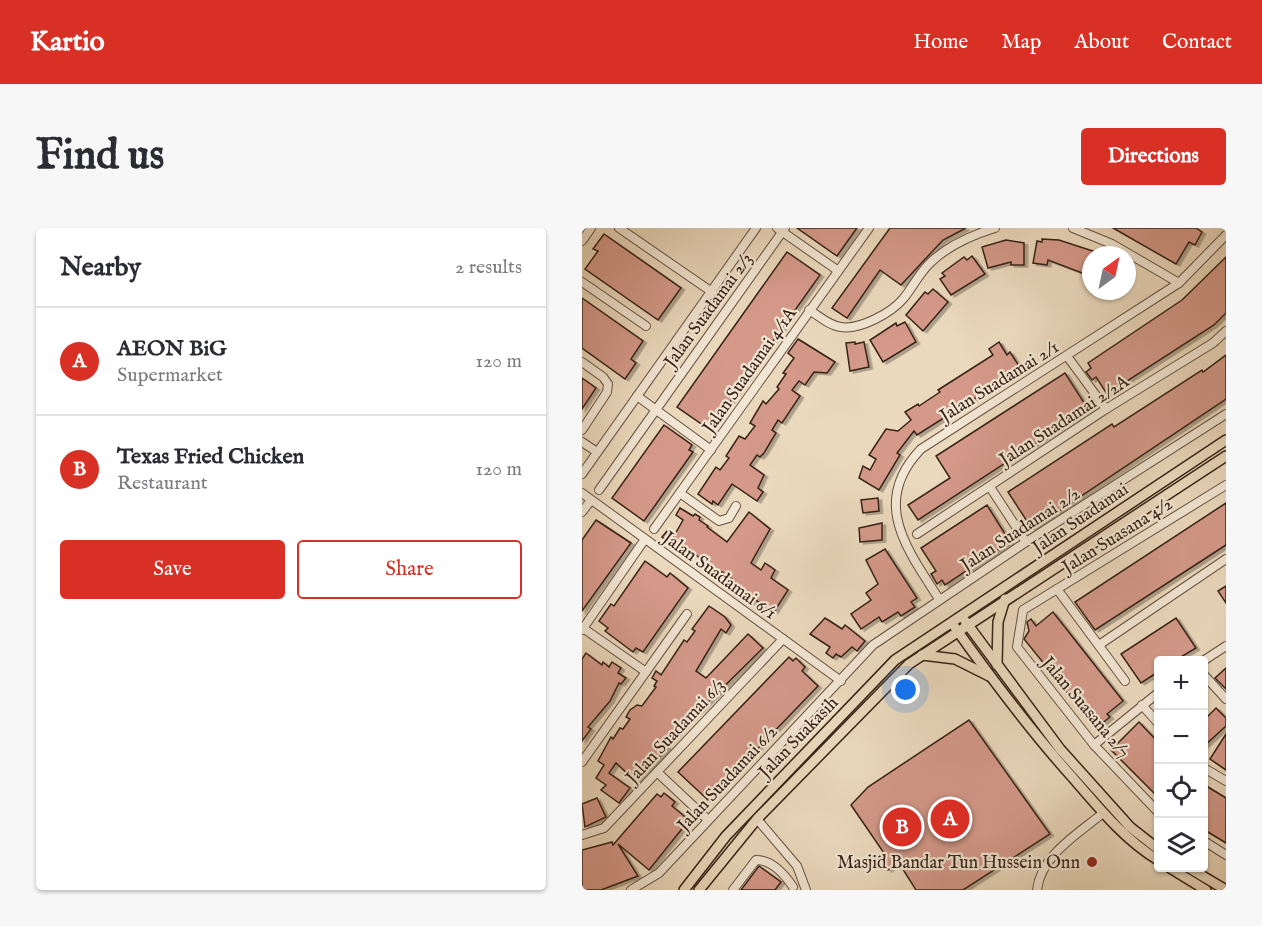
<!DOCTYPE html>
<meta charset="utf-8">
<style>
:root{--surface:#fff;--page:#f7f7f7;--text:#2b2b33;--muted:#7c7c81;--line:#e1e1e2;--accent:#d93025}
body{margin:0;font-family:"IM FELL English",serif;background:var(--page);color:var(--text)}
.controls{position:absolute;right:18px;bottom:18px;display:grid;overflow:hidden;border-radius:6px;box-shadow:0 2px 4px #0004}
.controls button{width:54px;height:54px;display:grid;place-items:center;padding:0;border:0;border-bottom:2px solid var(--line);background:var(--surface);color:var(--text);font:30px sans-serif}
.compass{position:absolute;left:500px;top:18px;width:54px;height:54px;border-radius:50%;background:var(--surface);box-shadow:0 2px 4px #0004;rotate:33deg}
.you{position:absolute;left:324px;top:462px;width:21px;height:21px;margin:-15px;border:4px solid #fff;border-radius:50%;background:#1a73e8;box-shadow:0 0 0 9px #1a73e833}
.badge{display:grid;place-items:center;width:39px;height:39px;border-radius:50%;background:var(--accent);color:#fff;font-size:20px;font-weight:700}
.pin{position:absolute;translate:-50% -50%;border:3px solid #fff;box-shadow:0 2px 6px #0006}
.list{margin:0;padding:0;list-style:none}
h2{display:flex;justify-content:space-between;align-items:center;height:78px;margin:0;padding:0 24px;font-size:26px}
h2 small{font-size:20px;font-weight:400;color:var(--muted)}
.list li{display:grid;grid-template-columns:39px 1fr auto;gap:18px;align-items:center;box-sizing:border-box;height:108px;padding:0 24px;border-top:2px solid var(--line)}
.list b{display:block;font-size:22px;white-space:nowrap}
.list p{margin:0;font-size:20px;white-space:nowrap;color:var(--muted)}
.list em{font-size:20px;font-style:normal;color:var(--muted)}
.actions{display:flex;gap:12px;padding:18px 24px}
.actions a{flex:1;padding:14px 0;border:2px solid var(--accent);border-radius:6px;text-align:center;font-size:21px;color:var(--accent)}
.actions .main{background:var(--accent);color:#fff}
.icon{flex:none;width:33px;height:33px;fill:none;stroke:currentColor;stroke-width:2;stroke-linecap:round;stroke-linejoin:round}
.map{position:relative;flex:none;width:644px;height:662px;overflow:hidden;border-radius:6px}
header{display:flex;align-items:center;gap:36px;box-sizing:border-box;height:84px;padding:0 30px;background:var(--accent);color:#fff}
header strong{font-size:28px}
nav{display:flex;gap:33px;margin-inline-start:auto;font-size:21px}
.intro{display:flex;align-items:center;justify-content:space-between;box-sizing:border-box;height:144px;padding:0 36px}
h1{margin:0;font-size:42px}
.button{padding:15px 27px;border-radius:6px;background:var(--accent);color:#fff;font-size:21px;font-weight:700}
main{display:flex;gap:36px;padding:0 36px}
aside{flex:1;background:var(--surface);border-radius:6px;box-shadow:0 2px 4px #0004}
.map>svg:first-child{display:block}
</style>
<header>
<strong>Kartio</strong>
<nav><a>Home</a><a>Map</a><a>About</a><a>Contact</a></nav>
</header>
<div class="intro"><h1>Find us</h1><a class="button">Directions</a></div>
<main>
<aside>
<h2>Nearby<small>2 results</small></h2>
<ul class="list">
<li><span class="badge">A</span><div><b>AEON BiG</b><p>Supermarket</p></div><em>120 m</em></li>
<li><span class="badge">B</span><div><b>Texas Fried Chicken</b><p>Restaurant</p></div><em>120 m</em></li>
</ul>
<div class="actions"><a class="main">Save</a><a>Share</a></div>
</aside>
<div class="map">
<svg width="644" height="662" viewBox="0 0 644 662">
<defs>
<filter id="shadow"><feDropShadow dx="3.5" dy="2" stdDeviation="0" flood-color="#0004"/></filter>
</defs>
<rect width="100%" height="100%" fill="#ebd9bd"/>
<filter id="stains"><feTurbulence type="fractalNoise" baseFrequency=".00333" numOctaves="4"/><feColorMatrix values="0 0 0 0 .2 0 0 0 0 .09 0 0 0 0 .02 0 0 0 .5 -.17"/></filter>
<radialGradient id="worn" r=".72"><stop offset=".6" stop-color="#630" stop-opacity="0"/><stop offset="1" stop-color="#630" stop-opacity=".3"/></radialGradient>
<!-- building -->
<g fill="#d49989" stroke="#382216" stroke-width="1.5" filter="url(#shadow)">
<path d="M215 0H275L255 28Z"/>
<path d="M308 0H384L361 12 319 57 298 42 265 90 250 80Z"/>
<path d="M531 0H614L620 4 613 17 607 14 594 36Z"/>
<path d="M22 6 99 60 76 92 3 41 16 23 11 21Z"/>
<path d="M460 11 477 12 523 27H509L508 48 466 32 465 37 451 35 455 13 460 14Z"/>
<path d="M424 12 442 15V37H429V34L406 40 400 19Z"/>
<path d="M205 24 238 47 128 202 95 179Z"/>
<path d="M390 28 403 46 369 67 358 51 363 48 360 45 382 29 385 32Z"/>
<path d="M644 29V85L632 97 525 166 514 149 510 152 504 144 509 140 506 135 600 72Z"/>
<path d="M351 61 366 74 341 103 324 87 343 64 346 66Z"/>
<path d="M0 70 61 113 49 131 54 135 43 151 0 120Z"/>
<path d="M323 94 334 114 301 134 288 112 314 95 315 98Z"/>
<path d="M216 111 253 134 245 145 232 144 223 157 217 153 210 162 218 168 200 195 196 192 190 202 194 205 182 225 178 229 175 227 168 237 182 247 176 260 181 264 175 273 150 256 136 277 131 273 130 276 116 266 134 239 138 242 147 230 144 228 157 208 163 211 173 198 168 195 181 173 184 176 197 161 195 159 204 146 201 145 212 130 206 125Z"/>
<path d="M273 114V116L282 114 287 139 268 143 264 115Z"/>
<path d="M417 114 425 127 428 124 439 141 335 207 332 203 315 225 318 227 297 262 277 250 281 238 288 242 294 231 287 227 304 201 316 203 329 192 323 184 336 176 337 178 358 164 356 162 411 127 407 121Z"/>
<path d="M644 127V171L450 301 426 264 530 196 532 199 620 142 621 144Z"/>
<path d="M483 145 506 181 336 292 326 277 368 250 354 228Z"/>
<path d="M0 150 14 160 0 181Z"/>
<path d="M82 197 110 217 107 222 111 224 62 293 30 270Z"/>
<path d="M296 270 297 283 281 285 279 272Z"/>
<path d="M644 275V317L513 402 493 374Z"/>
<path d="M405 277 428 314 363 357 360 352 355 356 349 346 354 343 339 320Z"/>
<path d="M98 280 111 288 113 286 118 289 117 292 126 298 125 299 145 314 167 284 188 301 169 335 179 342 183 335 193 342 189 350 206 362 192 384 172 371 169 375 163 373 157 369 161 363 148 354 150 351 140 344 139 347 109 323 106 327 80 309 85 303 92 308 101 292 94 287Z"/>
<path d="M14 292 49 315 0 383V312Z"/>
<path d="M300 295V312L278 314 277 300Z"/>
<path d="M303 321 335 370 329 374 333 379 319 388 316 384 300 394 297 389 279 401 269 386 289 372 284 365 296 356 284 332Z"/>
<path d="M63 333 85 349 88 345 106 360 61 424 54 420 51 424 23 403 26 400 17 393 29 376 32 378Z"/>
<path d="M644 358V375L636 363Z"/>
<path d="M127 378 143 389 149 397 144 405 139 401 114 443 124 450 166 406 181 420 106 494 84 518 86 520 53 553 34 535 27 545 48 560 37 575 19 562 24 557 14 550 22 537 16 533 29 509 31 511 38 500 41 501 48 491 44 489 48 482 55 477 60 478 74 459 72 458 75 453 70 450 74 443 79 447 102 412 105 414 113 403 110 401Z"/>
<path d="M471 384 541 473 525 486 528 489 514 500 442 411 447 403 445 394 449 391 454 398Z"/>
<path d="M243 390 260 401 263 397 283 413 275 423 270 419 259 429 254 426 251 430 244 425 248 419 228 406Z"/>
<path d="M594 390 614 420 594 432H576V444L559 455 539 426Z"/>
<path d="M4 425 20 437 21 434 27 439 30 434 39 440 36 445 44 450 39 456 37 455 28 473 6 499 9 501 0 513V431Z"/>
<path d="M207 429 211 433 214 430 223 439 220 443 236 458 126 572 96 544Z"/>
<path d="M644 440V461L633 450Z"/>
<path d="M634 480 644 490V498L621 519V493Z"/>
<path d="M387 492 468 606 381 662H334L317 635 306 642 297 629 302 625 269 577 286 559Z"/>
<path d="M557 494 576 514V562L573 566 529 522Z"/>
<path d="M644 506V542L628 531Z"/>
<path d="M621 556 644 570V615L621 601Z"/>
<path d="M82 565 93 574 90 578 107 592 67 642 36 616 56 648 19 662H0V622L30 614 31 617 75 566 79 569Z"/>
<path d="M15 570 24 589 3 599 0 576Z"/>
<path d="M177 638 199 654 193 662H159Z"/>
</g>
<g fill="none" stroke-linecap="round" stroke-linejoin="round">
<defs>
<g id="minor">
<path d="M37 0 130 64"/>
<path d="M195 0 255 42"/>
<path d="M491 0 530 16 597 55"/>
<path d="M0 13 9 0"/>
<path d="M0 54 64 98"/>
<path d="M227 82C237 88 248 98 259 99 278 102 309 85 321 71 331 59 337 45 349 34 367 17 390 7 413 0"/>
<path d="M485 128 524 181"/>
<path d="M0 134 21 149 26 156 25 164 0 202"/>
<path d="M55 168 129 222"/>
<path d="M0 214 15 224"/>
<path d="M0 246 174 0"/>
<path d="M408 259 444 314"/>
<path d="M17 262 203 0"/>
<path d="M0 265 259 453"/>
<path d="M98 265 137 293 147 290 154 278"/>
<path d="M0 284 9 272"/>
<path d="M72 301 287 0"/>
<path d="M335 306 524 181 631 115 644 103"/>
<path d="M475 361 543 453"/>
<path d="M357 371C325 321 288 274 339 221L597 55 644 7"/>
<path d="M1 400 64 444"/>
<path d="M0 402 63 311"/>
<path d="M517 417 644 331"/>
<path d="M621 433 644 418"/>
<path d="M622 447 644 471"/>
<path d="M560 477 576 495"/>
<path d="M512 517 576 465"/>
<path d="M0 534 105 386"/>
<path d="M622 540 644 553"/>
<path d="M75 544 125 591"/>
<path d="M576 584 512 517 435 419 441 382 644 257"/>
<path d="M175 591 215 638 224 662"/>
<path d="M0 607 22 600 201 411"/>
<path d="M622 613 644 627"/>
<path d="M49 662 77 645 291 417 444 314 644 186"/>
<path d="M151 662 174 632C191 632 203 647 211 659"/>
<path d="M455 662C459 627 496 606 521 585"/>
</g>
<g id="major">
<path d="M383 393 478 521 548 599 576 621"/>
<path d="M372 398C409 450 448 502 491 550 517 580 542 611 576 632"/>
<path d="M340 427 373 431 407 448"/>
<path d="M415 437 416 394 423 371"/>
<path d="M588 640 624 662"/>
<path d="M607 640 644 662"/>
<path d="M102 662 144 608 313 432 644 212"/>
<path d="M117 662 175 591 327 436 644 228"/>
</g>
</defs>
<!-- minor casing -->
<use href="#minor" stroke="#655040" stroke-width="10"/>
<!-- major casing -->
<use href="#major" stroke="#382216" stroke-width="12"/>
<!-- minor -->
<use href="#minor" stroke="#f2e6d4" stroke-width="8"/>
<!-- major -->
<use href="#major" stroke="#ebd9bd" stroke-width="9"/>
</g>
<!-- markers -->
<circle fill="#8f2418" stroke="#f2e6d4" stroke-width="2" cx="510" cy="634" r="6"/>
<g text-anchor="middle" stroke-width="4.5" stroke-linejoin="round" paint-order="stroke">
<!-- street labels -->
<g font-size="18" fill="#382216" stroke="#f2e6d4">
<text transform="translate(126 82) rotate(-54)" y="6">Jalan Suadamai 2/3</text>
<text transform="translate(167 142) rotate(-55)" y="6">Jalan Suadamai 4/1A</text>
<text transform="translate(417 153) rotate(-32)" y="6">Jalan Suadamai 2/1</text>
<text transform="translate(482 192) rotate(-33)" y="6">Jalan Suadamai 2/2A</text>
<text transform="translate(498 290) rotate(-34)" y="6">Jalan Suadamai</text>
<text transform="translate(438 301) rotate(-33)" y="6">Jalan Suadamai 2/2</text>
<text transform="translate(535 307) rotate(-32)" y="6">Jalan Suasana 4/2</text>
<text transform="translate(138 347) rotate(36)" y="6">Jalan Suadamai 6/1</text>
<text transform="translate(504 479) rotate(50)" y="6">Jalan Suasana 2/7</text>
<text transform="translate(93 503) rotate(-47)" y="6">Jalan Suadamai 6/3</text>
<text transform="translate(216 509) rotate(-46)" y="6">Jalan Suakasih</text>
<text transform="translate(145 550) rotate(-47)" y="6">Jalan Suadamai 6/2</text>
</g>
<!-- poi labels -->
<g font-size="18" fill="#382216" stroke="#f2e6d4" text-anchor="end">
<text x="498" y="640">Masjid Bandar Tun Hussein Onn</text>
</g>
</g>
<rect width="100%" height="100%" filter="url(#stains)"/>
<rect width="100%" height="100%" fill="url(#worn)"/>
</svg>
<div class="controls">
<button>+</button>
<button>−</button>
<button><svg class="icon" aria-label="locate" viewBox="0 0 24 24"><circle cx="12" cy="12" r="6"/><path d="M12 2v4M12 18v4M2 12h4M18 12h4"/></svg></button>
<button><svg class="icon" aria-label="layers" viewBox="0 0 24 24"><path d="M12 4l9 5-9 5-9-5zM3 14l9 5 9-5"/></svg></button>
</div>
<svg class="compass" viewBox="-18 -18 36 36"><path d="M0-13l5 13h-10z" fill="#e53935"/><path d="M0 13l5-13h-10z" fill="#7c7c81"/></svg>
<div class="you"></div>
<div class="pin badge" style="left:368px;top:591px">A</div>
<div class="pin badge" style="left:320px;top:599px">B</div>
</div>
</main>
